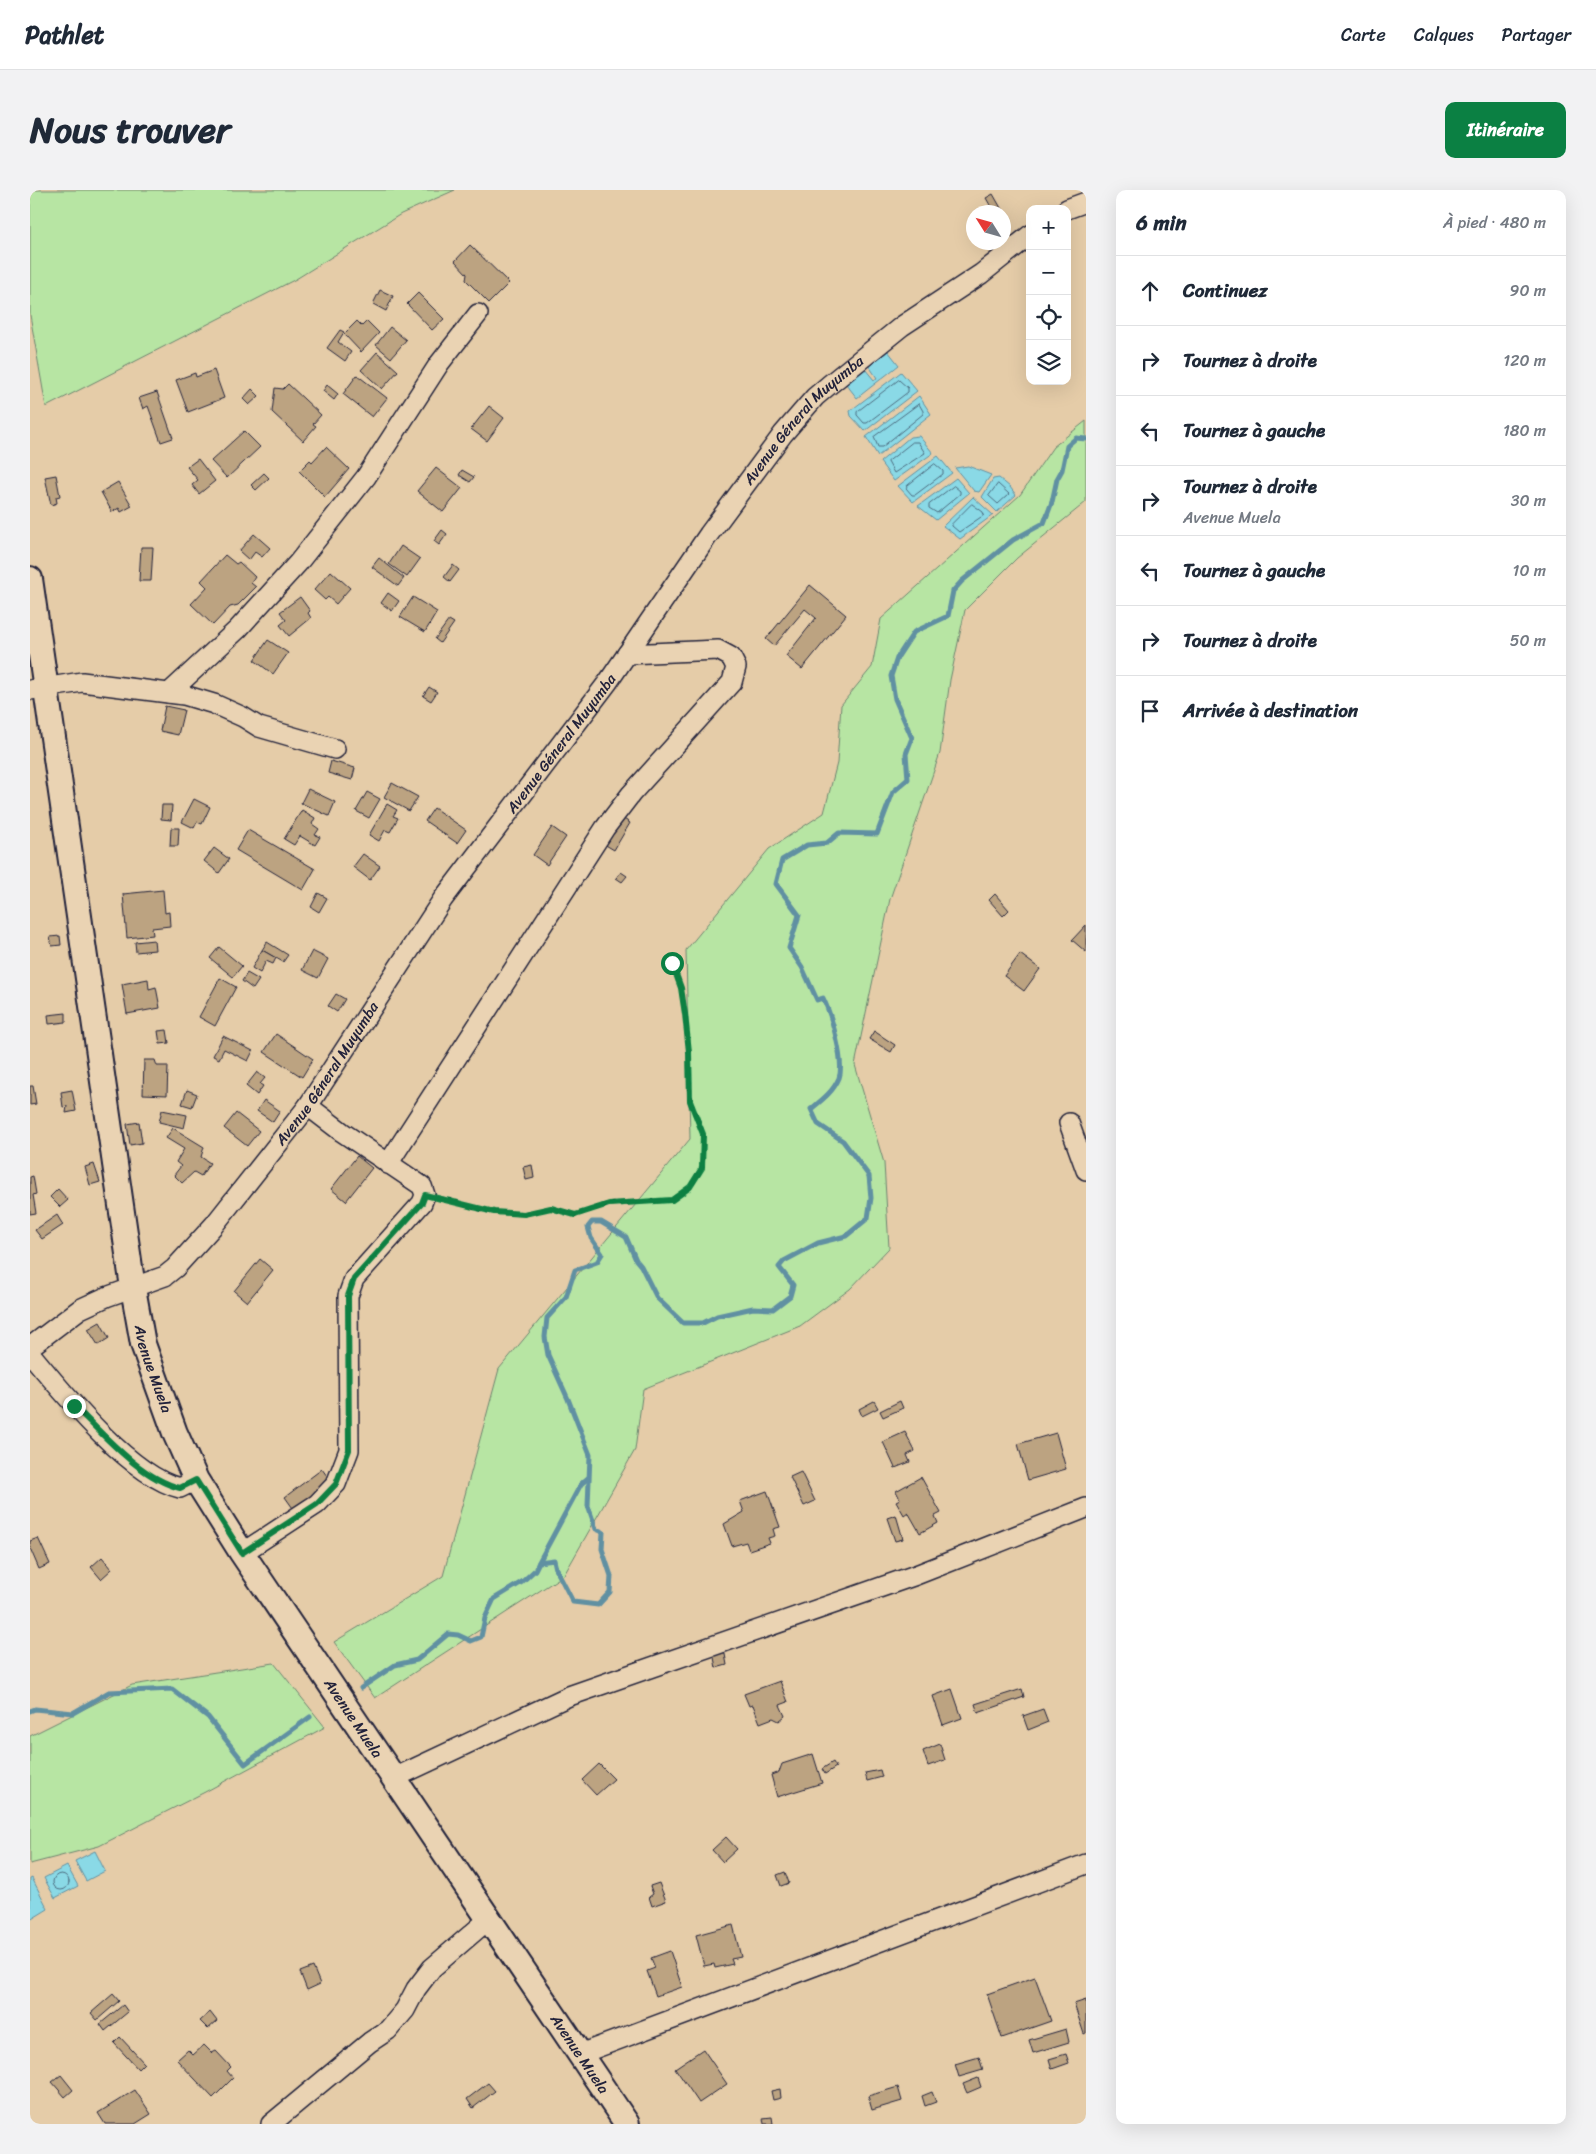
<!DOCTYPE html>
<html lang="fr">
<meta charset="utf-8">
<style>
:root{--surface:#fff;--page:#f2f2f3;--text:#1f2937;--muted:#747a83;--line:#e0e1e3;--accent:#0b8043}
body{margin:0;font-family:Sriracha,sans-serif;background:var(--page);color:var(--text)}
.controls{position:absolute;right:15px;top:15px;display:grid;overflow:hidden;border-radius:10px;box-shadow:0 5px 20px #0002}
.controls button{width:45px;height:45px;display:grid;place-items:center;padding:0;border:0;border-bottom:1px solid var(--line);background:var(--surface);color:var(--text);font:25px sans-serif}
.compass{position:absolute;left:936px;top:15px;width:45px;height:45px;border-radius:50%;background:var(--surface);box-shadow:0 5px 20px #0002;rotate:307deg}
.stop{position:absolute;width:15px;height:15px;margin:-11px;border:4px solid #0b8043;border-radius:50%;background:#fff}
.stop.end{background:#0b8043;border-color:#fff;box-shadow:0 1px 5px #0008}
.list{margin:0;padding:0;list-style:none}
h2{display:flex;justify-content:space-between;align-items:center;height:65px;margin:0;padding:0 20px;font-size:21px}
h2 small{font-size:16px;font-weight:400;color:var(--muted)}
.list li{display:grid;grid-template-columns:32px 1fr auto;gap:15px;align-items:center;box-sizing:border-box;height:70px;padding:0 20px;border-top:1px solid var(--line)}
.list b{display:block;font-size:19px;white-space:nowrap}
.list p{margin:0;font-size:16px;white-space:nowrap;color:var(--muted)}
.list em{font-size:16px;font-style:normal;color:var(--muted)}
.icon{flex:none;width:28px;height:28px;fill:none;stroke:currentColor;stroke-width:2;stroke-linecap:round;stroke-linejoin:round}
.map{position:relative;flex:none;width:1056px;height:1934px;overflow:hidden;border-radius:10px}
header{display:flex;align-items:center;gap:30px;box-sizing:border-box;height:70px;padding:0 25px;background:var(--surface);border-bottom:1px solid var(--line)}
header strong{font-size:24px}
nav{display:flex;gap:28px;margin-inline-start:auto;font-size:18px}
.intro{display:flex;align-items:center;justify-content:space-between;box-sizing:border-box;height:120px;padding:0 30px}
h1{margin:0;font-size:35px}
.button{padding:12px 22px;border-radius:10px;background:var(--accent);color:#fff;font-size:18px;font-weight:700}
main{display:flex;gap:30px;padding:0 30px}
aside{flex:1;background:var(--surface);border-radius:10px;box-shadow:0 5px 20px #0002}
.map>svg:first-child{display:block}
</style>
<header>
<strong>Pathlet</strong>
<nav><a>Carte</a><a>Calques</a><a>Partager</a></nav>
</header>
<div class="intro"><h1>Nous trouver</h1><a class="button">Itinéraire</a></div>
<main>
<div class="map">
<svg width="1056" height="1934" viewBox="0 0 1056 1934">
<rect width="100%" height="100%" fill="#e5cca8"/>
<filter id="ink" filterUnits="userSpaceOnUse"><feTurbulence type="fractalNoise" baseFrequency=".02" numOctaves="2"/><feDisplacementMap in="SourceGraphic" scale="10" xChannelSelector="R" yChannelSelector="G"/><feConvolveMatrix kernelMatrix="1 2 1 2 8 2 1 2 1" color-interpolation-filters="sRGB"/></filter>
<g filter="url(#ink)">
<!-- green -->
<g fill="#b7e5a3" stroke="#6c846f">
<path d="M0 0H425L371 24 266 89 16 217 0 125Z"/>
<path d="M1056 231V312L987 368 935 420 920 490 910 563 860 709 825 875 854 973 859 1058 820 1099 770 1136 613 1199 605 1260 534 1385 345 1508 304 1452 413 1386 469 1179 660 949 656 760 739 659 794 623 807 573 811 515 842 477 851 429 990 305 1023 257Z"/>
<path d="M244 1473 295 1537 175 1602 69 1656 0 1674V1546L102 1495Z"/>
</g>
<!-- water -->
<g fill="#8ad9e6" stroke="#6090a2">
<path d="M858 161 869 175 827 208 816 194 835 179 844 190 847 188 839 176Z"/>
<path d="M871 182 887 201 835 241 821 226 820 221Z"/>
<path d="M889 206 901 224 848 266 836 247Z"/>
<path d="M889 246 903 263 864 291 850 272 880 247Z"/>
<path d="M908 266 922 283 883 312 868 296Z"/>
<path d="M938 276 961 285 949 302 944 301 925 278Z"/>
<path d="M926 288 939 303 906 330 888 316Z"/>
<path d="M969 288 980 297 986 305 967 322 952 307 963 289Z"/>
<path d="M943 307 963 325 930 349 913 336Z"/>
<path d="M65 1661 75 1681 56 1691 45 1671Z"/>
<path d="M37 1676 48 1696 25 1708 14 1688Z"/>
<path d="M2 1688 18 1719 0 1730V1689Z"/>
</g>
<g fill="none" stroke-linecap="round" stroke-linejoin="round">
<!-- shore -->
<g stroke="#4c6b7f" stroke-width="1">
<path d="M869 190 878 198V202L837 233H834L827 225V222Z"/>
<path d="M889 214 893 221V224L852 257H848L844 247Z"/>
<path d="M883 252H888L895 263 864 283 858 272Z"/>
<path d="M905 274 913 281V284L885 305H882L876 298 877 296Z"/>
<path d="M968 294 979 304 968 314 959 306Z"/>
<path d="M924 296 930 301V304L907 323 899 318V315Z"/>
<path d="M942 314 953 322 954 325 929 342 922 336V334Z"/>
<circle cx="31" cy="1692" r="8"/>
</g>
<!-- stream -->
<g stroke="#6090a2" stroke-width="5">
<path d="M509 1372 551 1294 558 1288"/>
<path d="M331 1498 365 1475 387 1470 418 1444 428 1445 441 1451 451 1447 455 1428 464 1409 492 1392 505 1380 509 1372 524 1370 526 1379 543 1412 568 1415 580 1402 581 1386 572 1359 573 1342 566 1339 558 1316 560 1265 538 1209 518 1165 515 1147 517 1128 536 1107 545 1080 567 1072 572 1064 561 1048 558 1037 562 1032H571L596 1047 606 1070 611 1076 627 1108 653 1133H673L687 1126 723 1118 743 1119 760 1106 763 1095 749 1077 754 1071 788 1053 816 1046 838 1028 841 1008 839 986 813 951 788 934 781 919C792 910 803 902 809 888 815 872 801 824 793 808L787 810 772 777 759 758 769 725 746 694 752 670 777 655 797 653 809 643 847 644 863 602 878 589 876 564 882 548 865 509 861 486 867 468 884 442 918 426 923 401 932 391 983 350 1014 333 1022 312 1027 289 1032 280 1037 256 1046 248 1056 249"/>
<path d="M0 1521 5 1519 43 1523 79 1502 142 1499 178 1527 215 1574 280 1527"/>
</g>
</g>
<!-- building -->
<g fill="#bca381" stroke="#22223b">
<path d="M963 4 975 25 974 26V22H964L956 8Z"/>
<path d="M440 55 479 93 459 113 436 90 437 84 425 71Z"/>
<path d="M350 100 363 106 356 121 343 114Z"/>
<path d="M388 103 414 129 402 140 377 114Z"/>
<path d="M327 131 332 136 337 131 349 143 331 162 314 144Z"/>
<path d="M360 137 376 150 361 168 346 155Z"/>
<path d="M310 140 314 142 308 152 321 162 315 171 297 158Z"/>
<path d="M347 162 368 181 352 199 331 180Z"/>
<path d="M184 180 194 208 158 222 146 190 165 183 166 187Z"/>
<path d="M327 185 357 208 342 227 313 204Z"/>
<path d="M258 194 291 225 283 234 286 236 273 251 242 222 245 198 253 199Z"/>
<path d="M297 195 308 204 304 210 293 201Z"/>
<path d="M222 199 229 206 219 215 213 209Z"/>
<path d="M127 202 143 248 131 252 118 216 113 219 109 208Z"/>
<path d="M459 216 474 228 457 251 441 239Z"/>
<path d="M214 241 230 257 197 288 181 271Z"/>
<path d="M296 257 319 279 295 307 269 281 280 270 282 272Z"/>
<path d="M168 269 185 291 169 304 162 295 168 290 157 277Z"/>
<path d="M406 278 432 298 413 322 387 301Z"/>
<path d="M432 280 444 287 440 292 429 285Z"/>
<path d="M234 283 239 288 226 300 221 295Z"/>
<path d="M26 285 30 306 26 307 27 313 21 315 15 287Z"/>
<path d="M88 292 102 316 91 322 89 318 82 322 71 302Z"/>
<path d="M412 340 417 344 409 355 404 351Z"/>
<path d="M224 344 240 358 232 367 225 362 219 370 209 361Z"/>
<path d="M371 356 390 369 377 387 359 374Z"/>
<path d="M111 357H123L121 391H109Z"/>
<path d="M195 365 206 374 209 372 225 387 221 393 226 397 208 415 200 417 183 435 161 414 177 397 171 391Z"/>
<path d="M349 368 374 388 368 396 342 377Z"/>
<path d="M423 375 429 380 420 392 414 387Z"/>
<path d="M301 381 320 398 306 414 298 407 295 410 284 400Z"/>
<path d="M780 395 816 425 772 479 756 466 786 428 775 419 744 456 736 449Z"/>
<path d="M358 403 369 411 362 421 351 413Z"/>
<path d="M270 407 280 421 278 423 281 428 259 446 250 435 256 430 250 422Z"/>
<path d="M383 407 407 422 395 442 370 427Z"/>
<path d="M419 430 424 433 410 453 405 449Z"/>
<path d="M238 450 258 463 243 484 224 470Z"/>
<path d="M399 497 407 502 401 511 393 506Z"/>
<path d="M135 516 154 520 148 545 130 541Z"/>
<path d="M301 571 325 578 322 590 298 583Z"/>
<path d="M362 593 388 607 379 621 354 607Z"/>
<path d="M278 599 305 612 299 626 271 613Z"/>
<path d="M337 602 350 609 339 628 326 621Z"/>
<path d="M164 609 180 617 172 634 167 632 164 638 152 632Z"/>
<path d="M357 614 367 620 363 626 368 628 360 642 355 640 349 651 339 645Z"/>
<path d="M132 615H142L141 630 131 629Z"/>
<path d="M404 618 436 640 427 653 395 631Z"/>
<path d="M272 620 285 628 282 634 289 639 285 645 290 647 285 655 270 646 264 655 254 649Z"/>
<path d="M586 624 600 633 584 660 569 651Z"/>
<path d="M522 637 536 647 517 675 503 665Z"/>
<path d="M141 638H149L148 656H140Z"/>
<path d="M218 640 285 679 273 700 206 660Z"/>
<path d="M184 658 199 669 189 683 174 671Z"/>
<path d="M333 664 350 676 340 690 323 677Z"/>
<path d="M591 682 597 686 592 692 586 688Z"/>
<path d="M133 700 135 723 139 722 140 736 122 738 123 745 97 748 93 704Z"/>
<path d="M288 703 297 708 289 722 281 717Z"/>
<path d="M965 704 979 720 973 726 959 710Z"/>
<path d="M1056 735V762L1042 750Z"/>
<path d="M30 746 31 755 22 756 20 747Z"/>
<path d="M124 750 125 760 106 762 105 752Z"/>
<path d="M237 752 258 765 253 772 232 760Z"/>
<path d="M189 757 212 776 203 787 180 768Z"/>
<path d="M232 760 246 768 243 774 236 771 230 783 222 778Z"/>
<path d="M282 761 298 769 288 788 272 780Z"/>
<path d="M990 764 1010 779 994 801 974 786Z"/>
<path d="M217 783 229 790 223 799 212 791Z"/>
<path d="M190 788 206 797 185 836 169 827Z"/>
<path d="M118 789 119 799 126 797 130 818 97 824 92 794Z"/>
<path d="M306 804 315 809 307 822 298 816Z"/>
<path d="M36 823V832L19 834 18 825Z"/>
<path d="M137 840 139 853 130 854 128 841Z"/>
<path d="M844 841 865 855 861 862 839 849Z"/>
<path d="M246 844 283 869 272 887 234 862Z"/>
<path d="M193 846 223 861 218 871 194 859 189 869 183 866Z"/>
<path d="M114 870H125L127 876H138L137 905 113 904Z"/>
<path d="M227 882 235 888 230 894 233 896 227 905 216 896Z"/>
<path d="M0 896H3L6 914 0 915Z"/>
<path d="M42 900 46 921 36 923 37 916 33 917 31 902Z"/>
<path d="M157 900 167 904 162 917 152 914Z"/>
<path d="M234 910 250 921 243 932 227 921Z"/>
<path d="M132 920 157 925 154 938 129 932Z"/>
<path d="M206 923 229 941 217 956 194 938Z"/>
<path d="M109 932 112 953 100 955 97 934Z"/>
<path d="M143 938 174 957 171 967 180 973 171 986 164 982 152 993 144 985 151 976 146 972 154 959 136 948Z"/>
<path d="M327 966 342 978 316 1011 301 999Z"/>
<path d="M64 974 70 992 60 995 55 977Z"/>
<path d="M502 975 504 988 496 990 493 977Z"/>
<path d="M3 986 6 1004 3 1005 6 1023 0 1024V987Z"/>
<path d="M28 999 38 1010 30 1017 20 1007Z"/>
<path d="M27 1025 33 1035 12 1049 5 1040Z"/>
<path d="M230 1069 243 1080 217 1112 204 1101Z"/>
<path d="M70 1132 79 1148 68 1155 58 1139Z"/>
<path d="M844 1211 848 1218 832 1226 829 1219Z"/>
<path d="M870 1211 873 1218 853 1227 850 1221Z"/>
<path d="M875 1242 885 1261 877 1265 880 1272 865 1278 853 1252Z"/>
<path d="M1026 1243 1036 1279 998 1290 988 1254Z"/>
<path d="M292 1279 302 1293 265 1321 255 1307Z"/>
<path d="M771 1282 785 1311 774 1316 760 1287Z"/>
<path d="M891 1287 911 1323 905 1326 908 1333 890 1343 878 1322 874 1325 866 1311 870 1309 866 1301Z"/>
<path d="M737 1301 750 1337 743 1339 745 1346 738 1348 740 1353 719 1360 716 1352 702 1356 694 1334 714 1322 710 1311Z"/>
<path d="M866 1325 873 1349 865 1351 857 1328Z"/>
<path d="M8 1348 20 1374 9 1379 0 1358V1351Z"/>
<path d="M72 1367 82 1379 71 1389 61 1377Z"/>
<path d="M694 1459 697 1475 686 1478 683 1462Z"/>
<path d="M750 1491 758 1512 750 1515 755 1526 749 1531 743 1528 730 1533 723 1515 719 1516 714 1504Z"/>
<path d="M922 1499 932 1528 913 1535 903 1506Z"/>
<path d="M992 1499 994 1507 948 1523 945 1514Z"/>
<path d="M1013 1519 1018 1532 998 1540 993 1526Z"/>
<path d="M910 1554 915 1570 898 1576 893 1561Z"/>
<path d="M783 1564 792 1593 747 1607 741 1585 749 1582 752 1574Z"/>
<path d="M803 1572 806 1577 795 1584 792 1579Z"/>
<path d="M569 1574 584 1589 566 1605 552 1590Z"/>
<path d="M850 1580 852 1587 837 1591 835 1583Z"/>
<path d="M696 1647 707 1659 693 1672 682 1660Z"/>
<path d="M755 1682 759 1693 751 1696 747 1685Z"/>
<path d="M629 1693 636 1711 622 1716 619 1707 623 1704 620 1696Z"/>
<path d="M703 1735 711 1767 701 1769 703 1774 685 1778 684 1774 674 1776 666 1745Z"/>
<path d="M640 1761 652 1797 626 1806 617 1781 625 1778 621 1768Z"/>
<path d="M283 1777 290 1794 277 1800 270 1782Z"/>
<path d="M1005 1787 1021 1831 972 1848 957 1804Z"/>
<path d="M83 1804 89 1811 67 1830 61 1823Z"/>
<path d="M1056 1810V1843L1054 1844 1044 1814Z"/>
<path d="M93 1815 98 1822 75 1841 70 1834Z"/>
<path d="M180 1822 187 1831 178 1839 170 1831Z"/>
<path d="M1036 1839 1039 1852 1003 1863 999 1850Z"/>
<path d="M90 1847 114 1873 108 1879 84 1853Z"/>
<path d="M174 1855 182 1863 186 1861 201 1877 197 1881 203 1888 183 1908 147 1870 158 1860 163 1865Z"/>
<path d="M673 1859 697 1894 669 1913 645 1878Z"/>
<path d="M1036 1864 1039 1873 1022 1879 1019 1869Z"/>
<path d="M949 1867 953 1880 929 1887 925 1874Z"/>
<path d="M31 1885 43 1900 35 1907 22 1892Z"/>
<path d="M948 1888 951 1897 937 1903 933 1894Z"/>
<path d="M458 1893 465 1901 443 1918 437 1909Z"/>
<path d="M868 1897 872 1911 842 1920 838 1906Z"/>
<path d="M750 1899 751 1908 743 1910 741 1901Z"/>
<path d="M105 1900 121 1924 105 1934H75L68 1923Z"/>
<path d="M902 1902 906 1912 895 1916 892 1906Z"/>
<path d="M742 1927 743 1934H734L733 1928Z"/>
</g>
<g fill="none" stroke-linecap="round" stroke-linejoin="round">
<defs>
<g id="minor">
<path d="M1037 19 1056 12"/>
<path d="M0 500 52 492 154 505 184 514 213 527 229 537 305 559"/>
<path d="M139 503 208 439 268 373 336 287 409 174 448 124"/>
<path d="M1039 933 1056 980"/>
<path d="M358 974 575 638 601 604 702 492 706 477 701 467 688 460 597 464"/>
<path id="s1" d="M0 1157 50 1119 76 1107 135 1086 145 1078 184 1035 278 916 413 709 578 492 679 344 753 244 785 207 799 195 872 136 951 84 1000 45"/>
<path d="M0 1163C33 1203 100 1286 150 1298L166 1290"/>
<path d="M212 1363 287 1314 306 1294 319 1260 318 1106 324 1089 392 1013 395 1005 392 996 312 942 278 916"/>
<path d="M364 1588 539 1506 886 1385 1056 1318"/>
<path d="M550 1864 1056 1674"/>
<path d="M241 1934 340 1852 358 1840 375 1820 386 1799 402 1778 459 1729"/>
</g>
<g id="tertiary">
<path id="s2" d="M0 389 103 1098 113 1154 145 1243 166 1290 212 1363 597 1934"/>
</g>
</defs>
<!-- minor casing -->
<use href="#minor" stroke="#22223b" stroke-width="22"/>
<!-- tertiary casing -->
<use href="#tertiary" stroke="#22223b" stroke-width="28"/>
<!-- path -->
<path stroke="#22223b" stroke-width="3" stroke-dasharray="4 4" stroke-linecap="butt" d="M410 1009 421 1010 446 1019 464 1022 494 1024 521 1018 545 1025 579 1014 642 1010 660 997 672 978 673 944 660 911 659 862 655 824 651 798 642 773"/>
<!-- minor -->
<use href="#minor" stroke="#ead3b3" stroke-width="19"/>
<!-- tertiary -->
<use href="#tertiary" stroke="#ead3b3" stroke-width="24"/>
</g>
</g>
<g fill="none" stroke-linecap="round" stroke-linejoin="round" filter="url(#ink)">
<!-- route -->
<path stroke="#0b8043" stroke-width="6" d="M44 1216C73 1244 110 1288 150 1298L166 1290 212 1363 287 1314 306 1294 319 1260 318 1106 324 1089 392 1013 395 1005 464 1022 494 1024 521 1018 545 1025 579 1014 642 1010 660 997 672 978 673 944 660 911 659 862 655 824 651 798 642 773"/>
</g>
<g text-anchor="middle" stroke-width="4" stroke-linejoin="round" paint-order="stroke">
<!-- street labels -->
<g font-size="15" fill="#22223b" stroke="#ead3b3">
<text dy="5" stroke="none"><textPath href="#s1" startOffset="1224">Avenue Géneral Muyumba</textPath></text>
<text dy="5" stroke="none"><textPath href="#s1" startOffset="819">Avenue Géneral Muyumba</textPath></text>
<text dy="5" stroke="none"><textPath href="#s1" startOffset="414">Avenue Géneral Muyumba</textPath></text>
<text dy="5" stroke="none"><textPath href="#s2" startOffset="800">Avenue Muela</textPath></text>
<text dy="5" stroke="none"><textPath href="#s2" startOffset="1205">Avenue Muela</textPath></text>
<text dy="5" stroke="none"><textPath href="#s2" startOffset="1610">Avenue Muela</textPath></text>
</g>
</g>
</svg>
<div class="controls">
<button>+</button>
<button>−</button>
<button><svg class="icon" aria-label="locate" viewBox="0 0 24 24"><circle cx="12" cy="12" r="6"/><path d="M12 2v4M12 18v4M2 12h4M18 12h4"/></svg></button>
<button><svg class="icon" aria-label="layers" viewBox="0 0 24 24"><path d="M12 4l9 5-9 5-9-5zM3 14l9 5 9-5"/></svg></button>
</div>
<svg class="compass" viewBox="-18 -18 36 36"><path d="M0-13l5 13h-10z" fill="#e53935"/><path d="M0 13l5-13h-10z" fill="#747a83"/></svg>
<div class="stop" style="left:642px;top:773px"></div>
<div class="stop end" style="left:44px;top:1216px"></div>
</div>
<aside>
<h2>6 min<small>À pied · 480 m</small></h2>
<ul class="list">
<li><svg class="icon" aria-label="ahead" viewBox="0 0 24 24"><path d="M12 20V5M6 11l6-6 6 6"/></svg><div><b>Continuez</b></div><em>90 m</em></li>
<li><svg class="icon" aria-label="right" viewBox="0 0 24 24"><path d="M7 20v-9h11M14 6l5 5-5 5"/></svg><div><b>Tournez à droite</b></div><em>120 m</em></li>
<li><svg class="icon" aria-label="left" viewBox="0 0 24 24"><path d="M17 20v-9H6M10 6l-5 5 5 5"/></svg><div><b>Tournez à gauche</b></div><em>180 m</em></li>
<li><svg class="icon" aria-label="right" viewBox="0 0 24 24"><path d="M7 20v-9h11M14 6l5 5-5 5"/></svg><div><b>Tournez à droite</b><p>Avenue Muela</p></div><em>30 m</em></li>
<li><svg class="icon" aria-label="left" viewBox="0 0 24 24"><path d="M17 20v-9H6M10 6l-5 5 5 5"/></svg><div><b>Tournez à gauche</b></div><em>10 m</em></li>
<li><svg class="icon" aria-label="right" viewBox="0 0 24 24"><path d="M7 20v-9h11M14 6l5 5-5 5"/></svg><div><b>Tournez à droite</b></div><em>50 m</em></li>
<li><svg class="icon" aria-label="arrive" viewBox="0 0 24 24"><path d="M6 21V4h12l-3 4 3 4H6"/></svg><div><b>Arrivée à destination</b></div></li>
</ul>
</aside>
</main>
